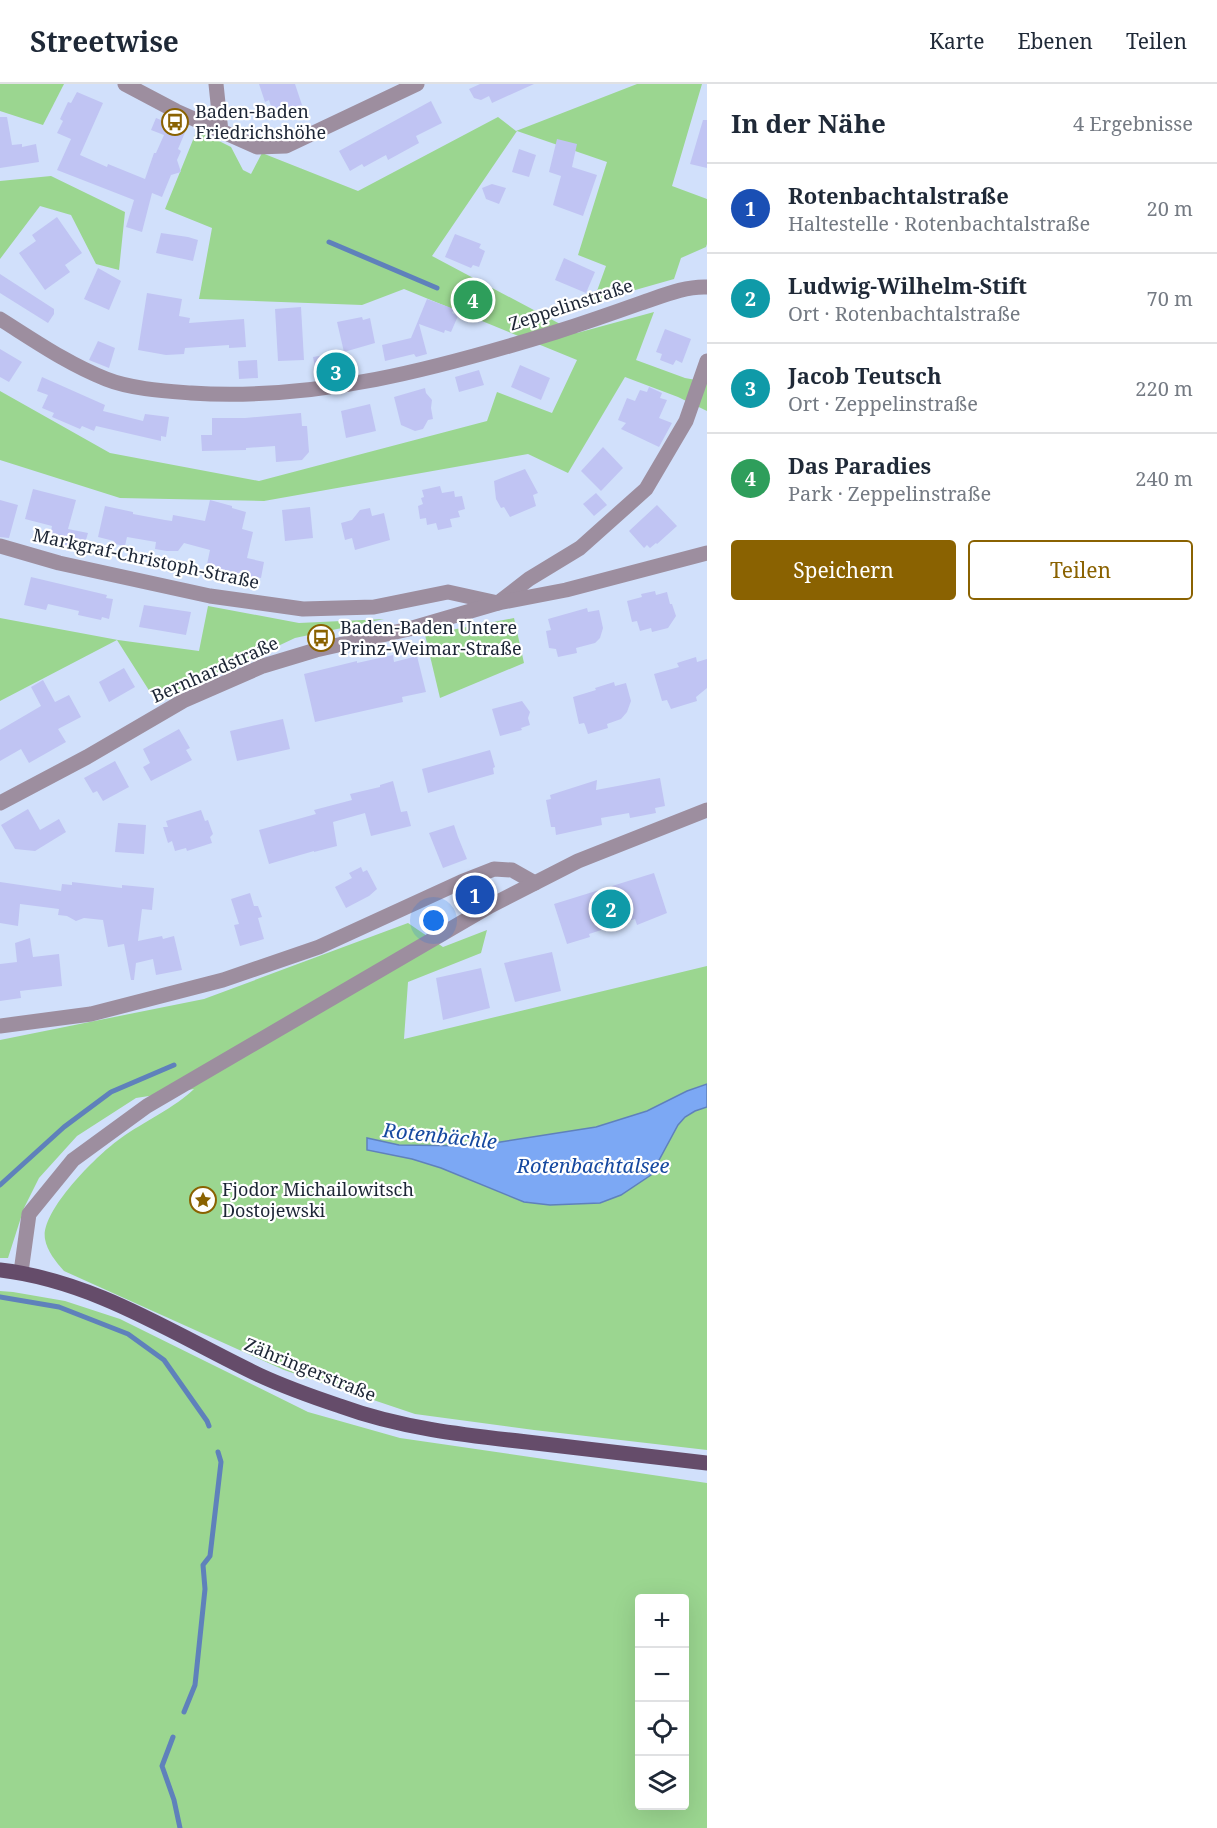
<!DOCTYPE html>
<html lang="de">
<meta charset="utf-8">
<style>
:root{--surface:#fff;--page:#f6f6f7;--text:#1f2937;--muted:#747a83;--line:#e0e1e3;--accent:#8a6201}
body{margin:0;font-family:"Noto Serif",serif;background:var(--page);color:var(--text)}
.controls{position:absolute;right:18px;bottom:18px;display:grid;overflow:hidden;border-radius:6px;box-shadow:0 6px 24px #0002}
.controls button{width:54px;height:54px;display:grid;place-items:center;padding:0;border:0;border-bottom:2px solid var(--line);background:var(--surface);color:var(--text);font:30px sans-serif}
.you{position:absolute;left:434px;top:837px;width:21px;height:21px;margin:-15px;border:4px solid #fff;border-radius:50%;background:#1a73e8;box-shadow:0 0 0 9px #1a73e833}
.badge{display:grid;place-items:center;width:39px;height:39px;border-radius:50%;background:var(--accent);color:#fff;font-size:20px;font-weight:700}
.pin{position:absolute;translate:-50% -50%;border:3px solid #fff;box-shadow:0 2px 6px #0006}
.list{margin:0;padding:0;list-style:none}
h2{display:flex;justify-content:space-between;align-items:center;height:78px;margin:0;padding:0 24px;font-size:26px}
h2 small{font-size:20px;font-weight:400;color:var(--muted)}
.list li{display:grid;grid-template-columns:39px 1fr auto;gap:18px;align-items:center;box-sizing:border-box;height:90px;padding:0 24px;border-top:2px solid var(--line)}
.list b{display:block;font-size:22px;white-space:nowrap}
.list p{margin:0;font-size:20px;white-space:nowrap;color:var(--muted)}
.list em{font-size:20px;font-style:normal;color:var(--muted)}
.actions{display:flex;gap:12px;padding:18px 24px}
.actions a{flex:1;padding:14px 0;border:2px solid var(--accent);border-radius:6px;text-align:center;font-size:21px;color:var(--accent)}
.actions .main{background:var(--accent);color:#fff}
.icon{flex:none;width:33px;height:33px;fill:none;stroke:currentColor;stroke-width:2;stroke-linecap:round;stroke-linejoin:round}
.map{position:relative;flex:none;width:707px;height:1744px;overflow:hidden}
header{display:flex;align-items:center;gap:36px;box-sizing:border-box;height:84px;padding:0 30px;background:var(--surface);border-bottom:2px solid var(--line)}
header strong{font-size:28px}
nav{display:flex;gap:33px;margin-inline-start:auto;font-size:21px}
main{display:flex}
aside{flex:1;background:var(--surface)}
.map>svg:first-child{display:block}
</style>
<header>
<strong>Streetwise</strong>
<nav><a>Karte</a><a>Ebenen</a><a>Teilen</a></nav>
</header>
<main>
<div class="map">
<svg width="707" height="1744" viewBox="0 0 707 1744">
<rect width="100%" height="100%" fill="#d1e0fb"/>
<!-- green -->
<g fill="#9bd690" fill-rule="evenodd">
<path d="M0 0H64L43 41 0 27Z"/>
<path d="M637 0H702L672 102 707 115V160L706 163 681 174 674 195 593 218 606 182 578 171 607 78 517 47 432 172 577 249 654 228 636 276 685 294 707 298V327L678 313 625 293 568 389 528 370 264 417 120 414 0 376V307L110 369 259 397 487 337 497 308 552 329 577 276 404 205 362 221 199 215 212 144 165 125 197 46 231 63 243 86 251 90 262 69 358 107 498 33 516 47Z"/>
<path d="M51 92 125 128 119 186 96 180 71 131 40 122 0 175V97Z"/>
<path d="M208 522 299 539 384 535 295 554 157 619 117 556 0 617V534L118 556 199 567Z"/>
<path d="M514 534 524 579 440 614 425 551Z"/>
<path d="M408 839 443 863 487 846 481 869 408 898 404 955 707 882V1366L534 1346 415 1330 284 1286 64 1187C56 1178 47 1167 45 1155 40 1127 99 1069 121 1054 143 1038 176 1023 194 1005L136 1014 77 1052 39 1094 24 1124 8 1174H0V956L204 915Z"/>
<path d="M0 1207 13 1208 65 1217 120 1235 308 1328 400 1354 707 1399V1744H0ZM684 1514V1722H640V1514Z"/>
</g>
<!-- water -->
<path fill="#7ca8f4" stroke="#5f81bb" stroke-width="1.5" d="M707 1000V1023L695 1027 685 1033 678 1041 651 1091 621 1111 600 1119 550 1121 524 1118 441 1084 412 1075 367 1066V1054L399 1061 475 1062 596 1043 647 1027 687 1007Z"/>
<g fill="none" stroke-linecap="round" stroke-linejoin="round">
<!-- stream -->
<g stroke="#5f81bb" stroke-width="5">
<path d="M329 158 437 204"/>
<path d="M0 1101 64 1043 111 1008 174 981"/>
<path d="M0 1213 59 1223 128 1250 164 1276 207 1337 209 1342"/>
<path d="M184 1628 195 1601 205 1505 203 1481 210 1472 221 1378 218 1368"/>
<path d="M173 1653 162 1682 174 1716 180 1744"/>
</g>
</g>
<!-- building -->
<g fill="#c0c4f3">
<path d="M259 0H295L302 21 274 31 269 16 265 18Z"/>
<path d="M480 0H534L492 19 489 12 481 16 474 14 469 5Z"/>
<path d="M77 8 103 19 80 71 107 83 108 80 145 95 154 69H156L164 51 151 46 156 34 186 46 178 65 181 67 177 76 181 88 171 91 162 113 152 109 142 148 126 143 134 116 57 86 71 55 57 49 63 37 60 35 68 18 71 19Z"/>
<path d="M431 17 442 39 416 52 419 59 388 76 386 71 364 83 362 80 350 87 339 67Z"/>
<path d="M0 33H7L12 61 22 60V63L36 60 39 78 0 84Z"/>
<path d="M703 36H707V84L690 80Z"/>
<path d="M557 55 577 60 572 83 597 91 583 132 553 121 561 92 549 88Z"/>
<path d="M519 65 536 71 529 93 512 88Z"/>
<path d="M492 100 506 104 499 120 486 115 482 104Z"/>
<path d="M57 133 82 169 65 181 70 188 45 206 19 169 36 157 32 151Z"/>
<path d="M161 149 188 153 198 156 193 177 156 169Z"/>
<path d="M455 150 481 160 479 164 485 167 479 183 473 181 471 184 445 173Z"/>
<path d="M564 174 595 188 586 209 555 196Z"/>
<path d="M98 184 121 197 109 226 84 215Z"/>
<path d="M0 190 54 225V230L48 239 0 209Z"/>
<path d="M147 209 182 215 179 232 190 234 189 239 244 235 246 263 229 264V261L185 264 184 270 166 271 138 266Z"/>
<path d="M427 215 454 225 452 229 458 232 451 248 445 246 444 249 419 240 427 270 416 273 414 270 385 277 382 261 411 254Z"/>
<path d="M301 223 304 276 278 277 275 225Z"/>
<path d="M362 233 363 236 370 234 375 259 344 268 337 238Z"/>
<path d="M665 245 691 255 682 279 676 276 673 281 660 276 662 270 656 268Z"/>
<path d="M98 257 115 264 109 284 89 276Z"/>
<path d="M0 265 22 278 9 298 0 293Z"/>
<path d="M330 270 333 286 316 288 313 273Z"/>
<path d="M257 276 258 294 239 295 238 277Z"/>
<path d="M520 281 550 294 541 316 511 303Z"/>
<path d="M479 286 484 301 459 308 455 293Z"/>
<path d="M42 293 105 321 103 327 143 337 145 330 169 333 166 353 161 352V357L96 342 94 347 82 342 80 345 52 333 54 329 42 324 48 311 37 307Z"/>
<path d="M649 303 662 309 660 314 667 316 659 334 672 339 659 363 621 345 626 339 618 336 627 314 635 317 640 306 647 308Z"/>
<path d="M425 304 426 309 432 316 431 324 433 335 428 336 423 345 415 347 401 341 394 313Z"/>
<path d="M370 320 376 347 346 354 341 327Z"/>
<path d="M301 329 302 342H307L309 368 302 376 276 378 275 362 246 364V366L202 367 201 351H212V334H245Z"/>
<path d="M603 363 623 384 601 407 581 387Z"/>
<path d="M525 385 538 409 533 411 536 422 510 433 504 423 501 424 496 415 494 397Z"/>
<path d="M440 402 442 409 454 407 455 413 462 412 465 425 458 427 460 433 450 435 452 443 438 446 436 439 427 441 426 434 420 435 418 422 423 420 421 414 424 413 422 406Z"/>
<path d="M33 405 76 416 68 445 88 449 83 466 49 457 52 442 25 435Z"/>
<path d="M596 409 607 421 594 432 583 420Z"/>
<path d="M0 416 18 421 9 454 0 453Z"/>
<path d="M210 416 232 422V424L246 428 242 445 253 448 247 474 264 478 261 494 206 485 210 466 184 459 178 467H167L155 465 156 458 127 453 125 462 115 460 114 457 98 453 105 422 133 428V430L165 436 172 437 173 431 205 437Z"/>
<path d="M657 421 677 442 657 460 656 459 650 464 647 461 644 464 629 447Z"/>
<path d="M310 423 313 454 285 457 282 426Z"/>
<path d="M370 424 372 432 384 429 390 456 355 466 352 454 345 456 341 439 352 436 360 426Z"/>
<path d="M31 493 107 511 106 514 113 515 109 535 102 533 101 536 78 531 79 527 48 520 46 526 24 521Z"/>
<path d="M655 507 656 511 667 508 670 520H672L676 532 668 544 652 548 651 544 640 547 637 537 632 538 627 517 642 513 641 510Z"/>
<path d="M144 521 191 528 186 551 139 543Z"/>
<path d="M587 524 588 528 599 526 603 544 600 554 595 559 576 564 577 569 558 573 556 565 549 564 546 547 551 546 548 535Z"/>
<path d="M393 571 394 578 417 572 426 608 402 613 403 618 315 638 304 590 357 577V579Z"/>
<path d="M696 573 697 578 707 575V604L696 613 697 617 671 625 667 616 662 617 654 590 679 583 677 579Z"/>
<path d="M124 584 135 603 109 618 99 598Z"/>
<path d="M43 596 55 618 69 611 81 633 58 645 66 658 29 679 21 665 0 677V646L41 622 31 603Z"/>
<path d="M614 598 615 602 626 599 631 617 627 628 621 635 607 640 608 644 588 650 585 641 584 639 579 640 573 613 596 606 595 604Z"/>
<path d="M522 617 530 628 528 634 530 641 521 644 522 646 500 652 492 625Z"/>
<path d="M283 635 290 665 237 677 230 647Z"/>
<path d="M179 645 190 664 186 666 192 676 151 697 143 683 150 679 143 665Z"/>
<path d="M490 666 495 683 493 684 494 690 428 709 422 685Z"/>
<path d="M115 677 129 703 103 717 97 707 93 709 84 694Z"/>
<path d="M660 694 665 722 655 724 656 729 630 734 629 729 601 734 602 741 556 751 555 743H551L546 716 551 715 550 711 597 696 596 706Z"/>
<path d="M393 697 401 728 407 727 411 742 371 752 365 729 333 738 337 762 314 768V767L269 780 259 746 316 730 314 726 352 716 350 710 380 703V701Z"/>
<path d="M28 725 40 746 59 735 66 748 35 767 15 765 1 741Z"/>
<path d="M201 726 205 737 208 736 213 750 210 753 212 759 187 767 186 764 175 767 172 757 168 759 163 743H168L166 737Z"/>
<path d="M118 739 146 741 144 770 115 768Z"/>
<path d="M454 741 458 753 467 775 443 784 429 749Z"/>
<path d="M361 783 363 788 367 786 377 805 369 812 346 824 335 803 352 794 349 789Z"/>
<path d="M654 789 667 829 637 841 635 835 589 850 590 853 567 860 554 820Z"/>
<path d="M0 798 61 807 62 800 72 801V798L122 804V801L154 804 152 826 142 825 138 857 162 852 163 855 174 852 182 886 156 891 153 875 136 879 134 896H131L124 860 108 863 103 836 84 834 76 837 67 832 58 831 59 825 20 820 18 842 0 839Z"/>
<path d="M250 809 254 822H258L262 833 258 834 264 855 240 862 234 841 239 840 231 815Z"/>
<path d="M30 854 33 873 59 870 62 902 20 907 21 914 0 917V880L17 878 15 859Z"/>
<path d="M552 868 561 907 515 918 504 879Z"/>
<path d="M481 884 490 924 443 936 436 894Z"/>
</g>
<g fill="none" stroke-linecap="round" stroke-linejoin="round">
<!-- minor -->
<g stroke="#9d8e9f" stroke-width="15">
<path d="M125 0 176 27 257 63 286 62 417 0"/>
<path d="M216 0 221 48"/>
<path d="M0 235C35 257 68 280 106 295 131 305 165 307 191 309 318 317 436 285 556 248 584 239 613 229 641 219 662 212 685 202 707 203"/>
<path d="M0 462 59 479 210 512 303 525 374 523 448 508 498 519 529 495 580 464 646 405 686 337 707 277"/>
<path d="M0 719 87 673 183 617 263 582 316 566 409 545 498 519 566 506 707 469"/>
<path d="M0 942 91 930 223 896 319 863 461 798 494 785 512 786 535 799"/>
<path d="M21 1188 29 1130 73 1076 147 1022 490 822 578 777 707 726"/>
</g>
<!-- major -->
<path stroke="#654c6a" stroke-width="15" d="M0 1186C95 1197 175 1251 259 1291 285 1303 313 1313 340 1322 400 1344 463 1351 527 1358 587 1365 647 1372 707 1379"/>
</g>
<!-- icons -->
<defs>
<symbol id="bus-ring" viewBox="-11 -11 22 22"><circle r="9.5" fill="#fff" stroke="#8a6201" stroke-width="1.5"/><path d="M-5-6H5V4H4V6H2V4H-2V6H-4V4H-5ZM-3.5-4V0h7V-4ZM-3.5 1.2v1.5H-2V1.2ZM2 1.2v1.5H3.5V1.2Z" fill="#8a6201"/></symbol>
<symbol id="sight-ring" viewBox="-11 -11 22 22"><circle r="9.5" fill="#fff" stroke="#8a6201" stroke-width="1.5"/><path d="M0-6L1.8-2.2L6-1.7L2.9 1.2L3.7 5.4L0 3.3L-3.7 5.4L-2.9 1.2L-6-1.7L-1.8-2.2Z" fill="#8a6201"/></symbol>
</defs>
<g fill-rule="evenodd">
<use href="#bus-ring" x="160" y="23" width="30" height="30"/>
<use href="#bus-ring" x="306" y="539" width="30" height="30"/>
<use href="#sight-ring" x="188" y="1101" width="30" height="30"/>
</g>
<g text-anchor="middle" stroke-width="4.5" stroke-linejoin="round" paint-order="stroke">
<!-- poi labels -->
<g font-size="18" fill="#1c2535" stroke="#fff" text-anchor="start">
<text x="195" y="34">Baden-Baden<tspan x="195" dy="21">Friedrichshöhe</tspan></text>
<text x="340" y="550">Baden-Baden Untere<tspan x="340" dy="21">Prinz-Weimar-Straße</tspan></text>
<text x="222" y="1112">Fjodor Michailowitsch<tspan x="222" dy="21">Dostojewski</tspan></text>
</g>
<!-- street labels -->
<g font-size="18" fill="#1c2535" stroke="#fff">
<text transform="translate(571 221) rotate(-18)" y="6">Zeppelinstraße</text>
<text transform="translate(146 475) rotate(12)" y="6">Markgraf-Christoph-Straße</text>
<text transform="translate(215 586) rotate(-24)" y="6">Bernhardstraße</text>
<text transform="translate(310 1286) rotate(22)" y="6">Zähringerstraße</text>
</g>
<!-- water labels -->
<g font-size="20" font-style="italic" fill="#1649a0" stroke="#fff">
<text transform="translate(440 1052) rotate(6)" y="7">Rotenbächle</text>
<text x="593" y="1089">Rotenbachtalsee</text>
</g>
</g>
</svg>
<div class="controls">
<button>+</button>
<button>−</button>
<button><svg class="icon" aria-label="locate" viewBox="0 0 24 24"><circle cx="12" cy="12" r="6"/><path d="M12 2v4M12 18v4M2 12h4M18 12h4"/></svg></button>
<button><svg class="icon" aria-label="layers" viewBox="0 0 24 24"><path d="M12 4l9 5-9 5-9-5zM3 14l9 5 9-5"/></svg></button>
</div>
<div class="you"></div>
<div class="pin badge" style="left:475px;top:811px;background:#1a4fb4">1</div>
<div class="pin badge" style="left:611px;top:825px;background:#0f9aa8">2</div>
<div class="pin badge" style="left:336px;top:288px;background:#0f9aa8">3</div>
<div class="pin badge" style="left:473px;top:216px;background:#2e9e5b">4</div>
</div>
<aside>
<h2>In der Nähe<small>4 Ergebnisse</small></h2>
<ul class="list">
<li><span class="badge" style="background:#1a4fb4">1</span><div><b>Rotenbachtalstraße</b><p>Haltestelle · Rotenbachtalstraße</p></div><em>20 m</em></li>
<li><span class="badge" style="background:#0f9aa8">2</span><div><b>Ludwig-Wilhelm-Stift</b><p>Ort · Rotenbachtalstraße</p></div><em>70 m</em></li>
<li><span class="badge" style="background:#0f9aa8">3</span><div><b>Jacob Teutsch</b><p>Ort · Zeppelinstraße</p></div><em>220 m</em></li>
<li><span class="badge" style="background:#2e9e5b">4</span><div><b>Das Paradies</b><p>Park · Zeppelinstraße</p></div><em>240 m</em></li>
</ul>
<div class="actions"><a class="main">Speichern</a><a>Teilen</a></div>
</aside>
</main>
